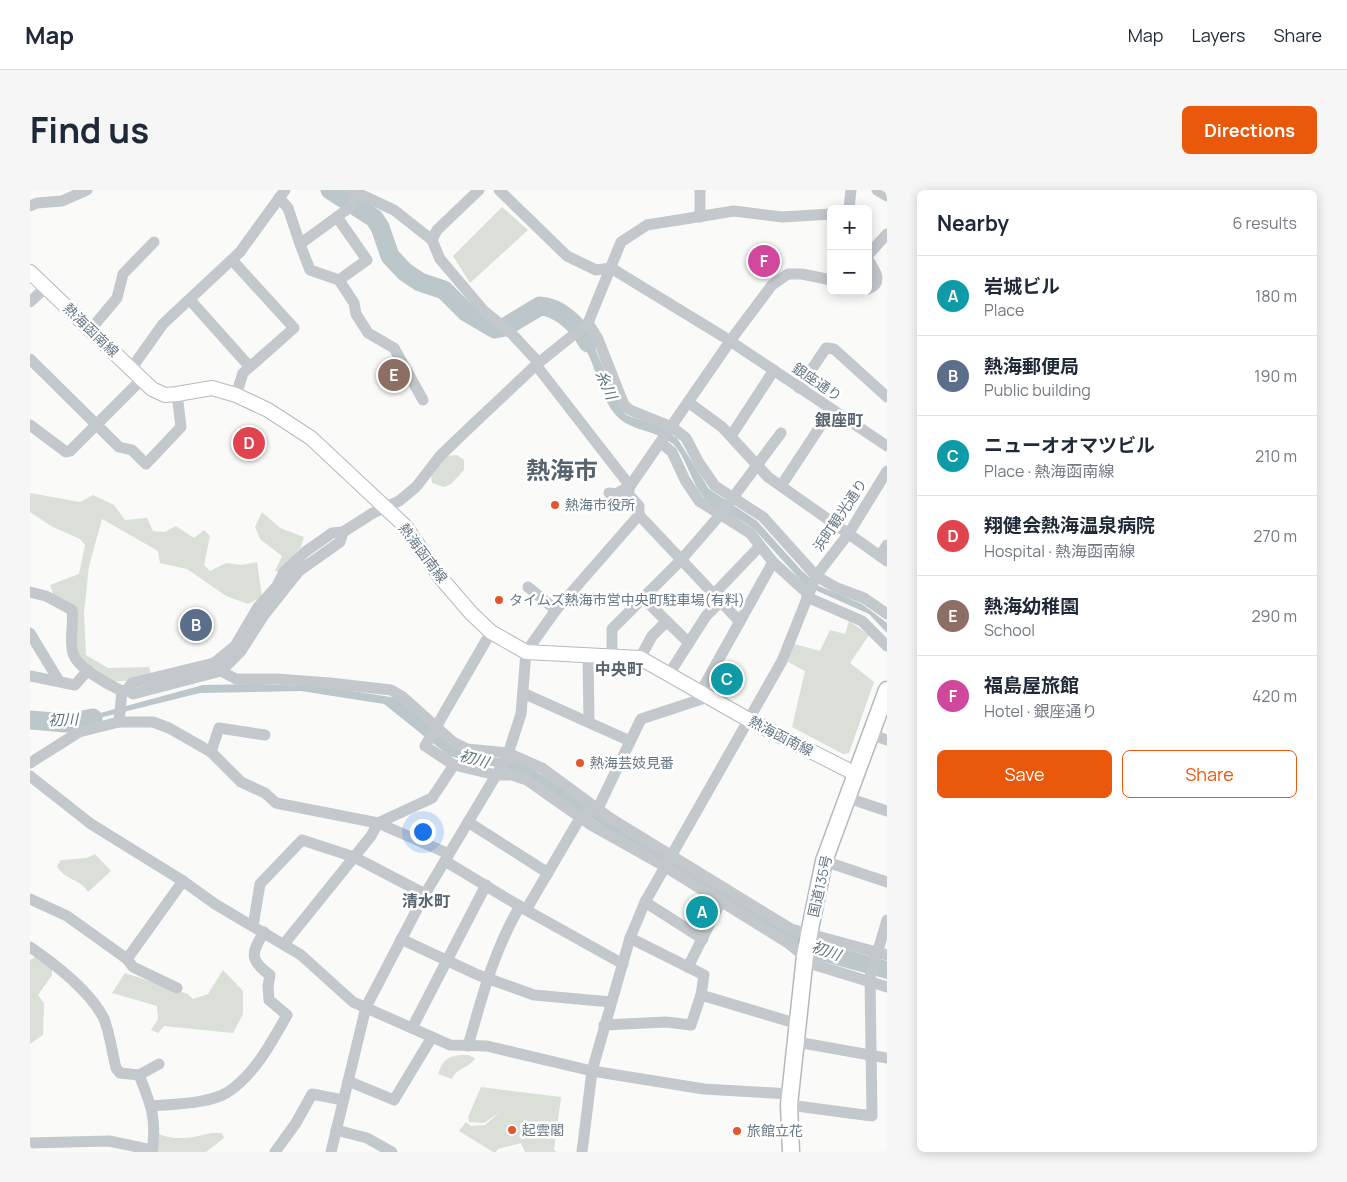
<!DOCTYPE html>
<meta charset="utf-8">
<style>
:root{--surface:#fff;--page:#f6f6f7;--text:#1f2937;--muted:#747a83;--line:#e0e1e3;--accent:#ea580c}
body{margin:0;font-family:Manrope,"Noto Sans JP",sans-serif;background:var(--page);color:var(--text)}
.controls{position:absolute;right:15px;top:15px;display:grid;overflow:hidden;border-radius:8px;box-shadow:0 2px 12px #0003}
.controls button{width:45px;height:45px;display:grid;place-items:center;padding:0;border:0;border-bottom:1px solid var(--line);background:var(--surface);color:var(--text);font:25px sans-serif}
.you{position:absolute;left:392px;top:641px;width:18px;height:18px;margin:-12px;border:4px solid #fff;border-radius:50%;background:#1a73e8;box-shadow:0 0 0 8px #1a73e833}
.badge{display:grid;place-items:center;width:32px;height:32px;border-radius:50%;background:var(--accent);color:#fff;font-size:16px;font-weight:700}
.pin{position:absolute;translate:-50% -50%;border:2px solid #fff;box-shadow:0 1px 5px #0006}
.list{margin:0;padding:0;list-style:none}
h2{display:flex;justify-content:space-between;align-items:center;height:65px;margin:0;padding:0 20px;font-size:21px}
h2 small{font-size:16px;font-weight:400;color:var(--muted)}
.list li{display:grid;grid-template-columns:32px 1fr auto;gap:15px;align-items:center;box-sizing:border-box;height:80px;padding:0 20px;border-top:1px solid var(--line)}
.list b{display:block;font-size:19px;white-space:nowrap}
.list p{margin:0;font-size:16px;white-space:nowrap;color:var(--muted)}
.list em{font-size:16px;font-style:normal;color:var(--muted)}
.actions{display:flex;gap:10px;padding:15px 20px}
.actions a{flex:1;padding:11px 0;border:1px solid var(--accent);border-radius:8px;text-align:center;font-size:18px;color:var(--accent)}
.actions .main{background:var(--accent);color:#fff}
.map{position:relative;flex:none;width:857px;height:962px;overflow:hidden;border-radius:8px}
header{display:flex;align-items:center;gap:30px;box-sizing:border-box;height:70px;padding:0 25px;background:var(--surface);border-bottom:1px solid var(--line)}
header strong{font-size:24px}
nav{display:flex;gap:28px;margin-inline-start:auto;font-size:18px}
.intro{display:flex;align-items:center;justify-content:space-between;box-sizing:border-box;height:120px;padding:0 30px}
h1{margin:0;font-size:35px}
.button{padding:12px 22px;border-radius:8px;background:var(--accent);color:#fff;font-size:18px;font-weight:700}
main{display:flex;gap:30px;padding:0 30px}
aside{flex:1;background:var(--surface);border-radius:8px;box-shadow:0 2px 12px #0003}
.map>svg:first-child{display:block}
</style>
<header>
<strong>Map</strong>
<nav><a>Map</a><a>Layers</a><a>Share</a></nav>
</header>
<div class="intro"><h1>Find us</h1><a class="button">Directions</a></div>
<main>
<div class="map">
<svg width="857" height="962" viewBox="0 0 857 962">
<rect width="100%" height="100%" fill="#fafaf8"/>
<!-- green -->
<g fill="#dadfd7">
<path d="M472 17 498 40 440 93 423 66Z"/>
<path d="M427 265 434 270V280L421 294 414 297 402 293 401 284 416 266Z"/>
<path d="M0 303 50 312 63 305 84 315 95 330 117 328 123 341 135 342 146 336 164 348 174 340 180 346 174 375 180 381 196 373 212 375 227 372 232 407 218 414 196 406 157 379 130 373 128 361 72 329 59 376 54 423 56 465 78 478 119 477 121 484 107 490 78 492 44 462 42 421 24 406 20 395 49 384 55 355 50 349 21 336 0 322Z"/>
<path d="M232 322 250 338 274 347 271 357 249 382 245 381 252 366 230 349 225 337Z"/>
<path d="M819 431 839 445 820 473 844 492 819 563 813 564 762 537 775 481 758 472 764 454 790 461 800 440 815 444Z"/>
<path d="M0 523 42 525 37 536 0 537Z"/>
<path d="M65 664 81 681 58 702C51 689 34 690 27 676L31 670 57 668Z"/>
<path d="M7 766 22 777V785L8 805 14 813 13 845 0 854V770Z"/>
<path d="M193 780 213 801V824L203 843 134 836 128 843 121 840 128 829 127 816 82 803 95 783 158 804 163 809 178 804Z"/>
<path d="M438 865 445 868C440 878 427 877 422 889L408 884C414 867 420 865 438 865Z"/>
<path d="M451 897 531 907 524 960 527 962H495L491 953 468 959 466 962H463L429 941 436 932 441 936 455 935 470 922 454 933 439 932 438 927Z"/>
<path d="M181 943H192L194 948 176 962H125L129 944C147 951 163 948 181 943Z"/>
</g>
<!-- water -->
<g fill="#bbc7cb">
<path d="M544 130 558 142 589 214 596 225 628 236 647 248 679 299 727 331 771 380 789 396 832 414 857 433V443L839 424 776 396 725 340C709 326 684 321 671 304 661 290 655 265 643 254 625 239 599 242 584 223 564 197 568 167 541 139Z"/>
<path d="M230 494 297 497 367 508 433 561 493 573 759 741 790 752 857 771V789L787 770 487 582 419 566 354 514 271 501 170 503 37 536 41 531 173 495Z"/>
</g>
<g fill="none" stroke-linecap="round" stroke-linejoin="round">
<!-- river -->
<g stroke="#bbc7cb" stroke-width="19">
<path d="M300 0 344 28 350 37 360 66 375 82 390 92 414 100 436 122 465 139 475 137 510 116C530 117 549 136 558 153"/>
<path d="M0 530 36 533 63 528"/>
</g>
<defs>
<path id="major" d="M0 82 122 199 135 205 147 204 182 198 206 205 238 220 281 248 375 336 410 387 441 423 461 442 496 462 610 468 719 530 826 584"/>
<path id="highway" d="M761 962 759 915 775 766 781 734 794 671 857 500"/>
</defs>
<!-- major casing -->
<use href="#major" stroke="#b5babe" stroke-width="16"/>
<!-- highway casing -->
<use href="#highway" stroke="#b4b9bd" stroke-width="19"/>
<!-- minor -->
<g stroke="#c3c8cc" stroke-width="11">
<path d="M321 0 364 20 402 50 410 69 454 121 481 143 509 173"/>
<path d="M469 0 537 66 566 80 581 78 694 147 857 256"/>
<path d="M847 0 857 6"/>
<path d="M249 8 258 18 270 54 307 27 337 70 309 90 280 80 270 54"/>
<path d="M0 16 7 13 32 11 57 0"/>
<path d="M819 19 821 0"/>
<path d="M307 27 320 17 327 4"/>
<path d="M670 27V0"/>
<path d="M402 50 407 40 449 0"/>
<path d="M838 65 857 44"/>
<path d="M202 70 264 138 213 183 206 205"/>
<path d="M838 70C845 80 854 93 838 99"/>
<path d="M309 90 324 113 326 124 338 143 364 158 393 210"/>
<path d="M160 110 219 176"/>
<path d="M0 112 16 97"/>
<path d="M558 133 568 149 594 215 600 220 642 237 656 248 669 273 685 296 733 327 786 386 807 398 834 408 857 424"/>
<path d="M61 139 87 108 93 84 124 52"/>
<path d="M0 169 89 257 102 260 116 274 151 237 147 204"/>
<path d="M506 175 600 296 586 304 579 303"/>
<path d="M101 179 133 134 210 62 255 0"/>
<path d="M769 198 796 158 804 159 857 207"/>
<path d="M658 212 692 237 738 287 857 371"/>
<path d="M0 235 36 262 40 261 112 189"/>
<path d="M701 246 744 180"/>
<path d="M631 253 642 262 655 290 669 311 720 343 743 372 778 404"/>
<path d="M751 296 801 220"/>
<path d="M609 325 710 432"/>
<path d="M850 366 857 355"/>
<path d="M498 397 526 420"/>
<path d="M0 402 16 406 42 420C44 433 39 452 43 463 47 478 79 495 92 501"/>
<path d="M684 404 729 357"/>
<path d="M777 407 832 431 857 456"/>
<path d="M613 408 659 453"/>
<path d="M0 443 29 491"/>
<path d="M558 465 559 532"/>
<path d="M582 466V439L651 370 690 325 751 243"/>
<path d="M610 468 622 446 636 432"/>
<path d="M184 473 191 481 206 489H247L300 493 361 500 373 507 423 552 437 559 478 563 512 578 580 628 761 739 857 765"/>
<path d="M639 484 676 426 691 411"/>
<path d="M0 486 45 495 58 480"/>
<path d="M97 500 103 504 191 481 211 461 234 425 269 381 310 352 313 342"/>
<path d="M493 503 600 551"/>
<path d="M670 503 743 372"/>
<path d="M89 532 92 501 97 500 102 493 184 473 205 456 228 417 247 396 254 382 275 362 302 343 313 342 343 323 369 311 386 297 410 266 437 240 506 175 558 133 591 52 617 35 704 21 752 27 801 24"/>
<path d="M841 544 857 550"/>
<path d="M181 562 189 538 235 545"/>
<path d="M0 573 49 542 89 532H123L139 538 181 562 211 592 235 603 246 613 348 633 419 664"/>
<path d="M424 575 395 556 461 442"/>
<path d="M0 586 61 634 153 691 185 714 271 765 323 812 420 855 457 856 562 881 674 899 760 904"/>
<path d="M818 608 857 621"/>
<path d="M438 632 518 683"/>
<path d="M415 671 496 720 593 774"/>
<path d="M794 671 857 692"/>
<path d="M0 709 37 726 97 769 103 777 147 798"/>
<path d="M615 712 673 749"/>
<path d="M496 720 550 628 570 614 611 529 678 507"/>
<path d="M223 736 230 694 272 650 324 667 395 704"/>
<path d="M600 748 674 785 671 805 768 834"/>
<path d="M371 749 448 785 504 805 581 812"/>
<path d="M254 754 341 646 348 633 402 608 424 575 466 585H482L497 590 561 635 634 676 758 753 785 775 857 797"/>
<path d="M0 757C24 773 61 802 74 829 80 844 82 862 86 878L90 883 109 885C121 915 127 928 122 962"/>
<path d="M97 769 153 691"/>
<path d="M658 777 691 711"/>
<path d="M574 835 636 832 661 835 671 805"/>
<path d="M382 838 456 695"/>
<path d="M767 852 857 868"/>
<path d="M438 856C452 807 464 760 490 716"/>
<path d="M109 885 129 874"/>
<path d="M318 891 364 910 402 847"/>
<path d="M759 915 842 926 840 787 857 730"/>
<path d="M122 916C144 914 179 914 198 902 225 884 241 853 257 825L239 810 238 796 240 785C219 770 221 763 234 742"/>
<path d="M306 940 337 948 362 962"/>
<path d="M0 953 79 951 122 960"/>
<path d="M245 962 266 933 282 904 313 910"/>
<path d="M301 962 336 817 395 704 477 567 491 524 496 462 526 420 609 325V316L598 304 600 296 703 147 742 95 758 84H772L801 90"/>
<path d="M552 962 562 881 600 748 615 712 752 471 786 386 819 343 857 281"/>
</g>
<!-- major -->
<use href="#major" stroke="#fff" stroke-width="14"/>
<!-- highway -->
<use href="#highway" stroke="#fff" stroke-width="16"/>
</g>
<!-- markers -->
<g fill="#e4572e" stroke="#fff" stroke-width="2">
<circle cx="525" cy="315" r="5"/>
<circle cx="469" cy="410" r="5"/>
<circle cx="550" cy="573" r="5"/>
<circle cx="482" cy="940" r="5"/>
<circle cx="707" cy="941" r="5"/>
</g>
<g text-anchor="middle" stroke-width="5" stroke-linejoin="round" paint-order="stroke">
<!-- street labels -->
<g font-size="14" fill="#657683" stroke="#fff">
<text transform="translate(61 140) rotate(44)" y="5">熱海函南線</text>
<text transform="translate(787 192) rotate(34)" y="5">銀座通り</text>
<text transform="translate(810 325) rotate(-56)" y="5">浜町観光通り</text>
<text transform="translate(393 363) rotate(53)" y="5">熱海函南線</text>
<text transform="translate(751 546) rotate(27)" y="5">熱海函南線</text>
<text transform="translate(790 696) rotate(-77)" y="5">国道135号</text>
</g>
<!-- poi labels -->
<g font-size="14" fill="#657683" stroke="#fff" text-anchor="start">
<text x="535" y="320">熱海市役所</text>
<text x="479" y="415">タイムズ熱海市営中央町駐車場(有料)</text>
<text x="560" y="578">熱海芸妓見番</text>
<text x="492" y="945">起雲閣</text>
<text x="717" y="946">旅館立花</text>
</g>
<!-- water labels -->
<g font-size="15" font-style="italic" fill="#60757c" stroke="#fff">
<text transform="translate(576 195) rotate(66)" y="5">糸川</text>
<text transform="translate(33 530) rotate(-2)" y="5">初川</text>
<text transform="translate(444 569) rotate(16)" y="5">初川</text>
<text transform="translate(796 761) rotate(19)" y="5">初川</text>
</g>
<!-- quarter labels -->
<g font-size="16" font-weight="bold" fill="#57646e" stroke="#fff">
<text x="809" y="236">銀座町</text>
<text x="589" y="485">中央町</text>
<text x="396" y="717">清水町</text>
</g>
<!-- town labels -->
<g font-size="24" font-weight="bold" fill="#57646e" stroke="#fff">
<text x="532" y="289">熱海市</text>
</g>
</g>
</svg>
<div class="controls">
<button>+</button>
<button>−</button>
</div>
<div class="you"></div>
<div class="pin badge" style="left:672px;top:722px;background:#0f9aa8">A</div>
<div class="pin badge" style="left:166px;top:435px;background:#5c6f8a">B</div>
<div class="pin badge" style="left:697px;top:489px;background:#0f9aa8">C</div>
<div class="pin badge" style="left:219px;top:253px;background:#e0444e">D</div>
<div class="pin badge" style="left:364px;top:185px;background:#8d6e63">E</div>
<div class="pin badge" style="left:734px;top:71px;background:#d1479c">F</div>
</div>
<aside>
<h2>Nearby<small>6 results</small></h2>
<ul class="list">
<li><span class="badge" style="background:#0f9aa8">A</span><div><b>岩城ビル</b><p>Place</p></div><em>180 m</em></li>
<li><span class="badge" style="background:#5c6f8a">B</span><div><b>熱海郵便局</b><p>Public building</p></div><em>190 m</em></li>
<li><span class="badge" style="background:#0f9aa8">C</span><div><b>ニューオオマツビル</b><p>Place · 熱海函南線</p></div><em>210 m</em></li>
<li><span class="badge" style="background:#e0444e">D</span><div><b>翔健会熱海温泉病院</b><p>Hospital · 熱海函南線</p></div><em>270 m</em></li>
<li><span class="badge" style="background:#8d6e63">E</span><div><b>熱海幼稚園</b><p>School</p></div><em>290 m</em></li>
<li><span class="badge" style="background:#d1479c">F</span><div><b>福島屋旅館</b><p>Hotel · 銀座通り</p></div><em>420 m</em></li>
</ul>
<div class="actions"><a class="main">Save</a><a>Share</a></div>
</aside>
</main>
